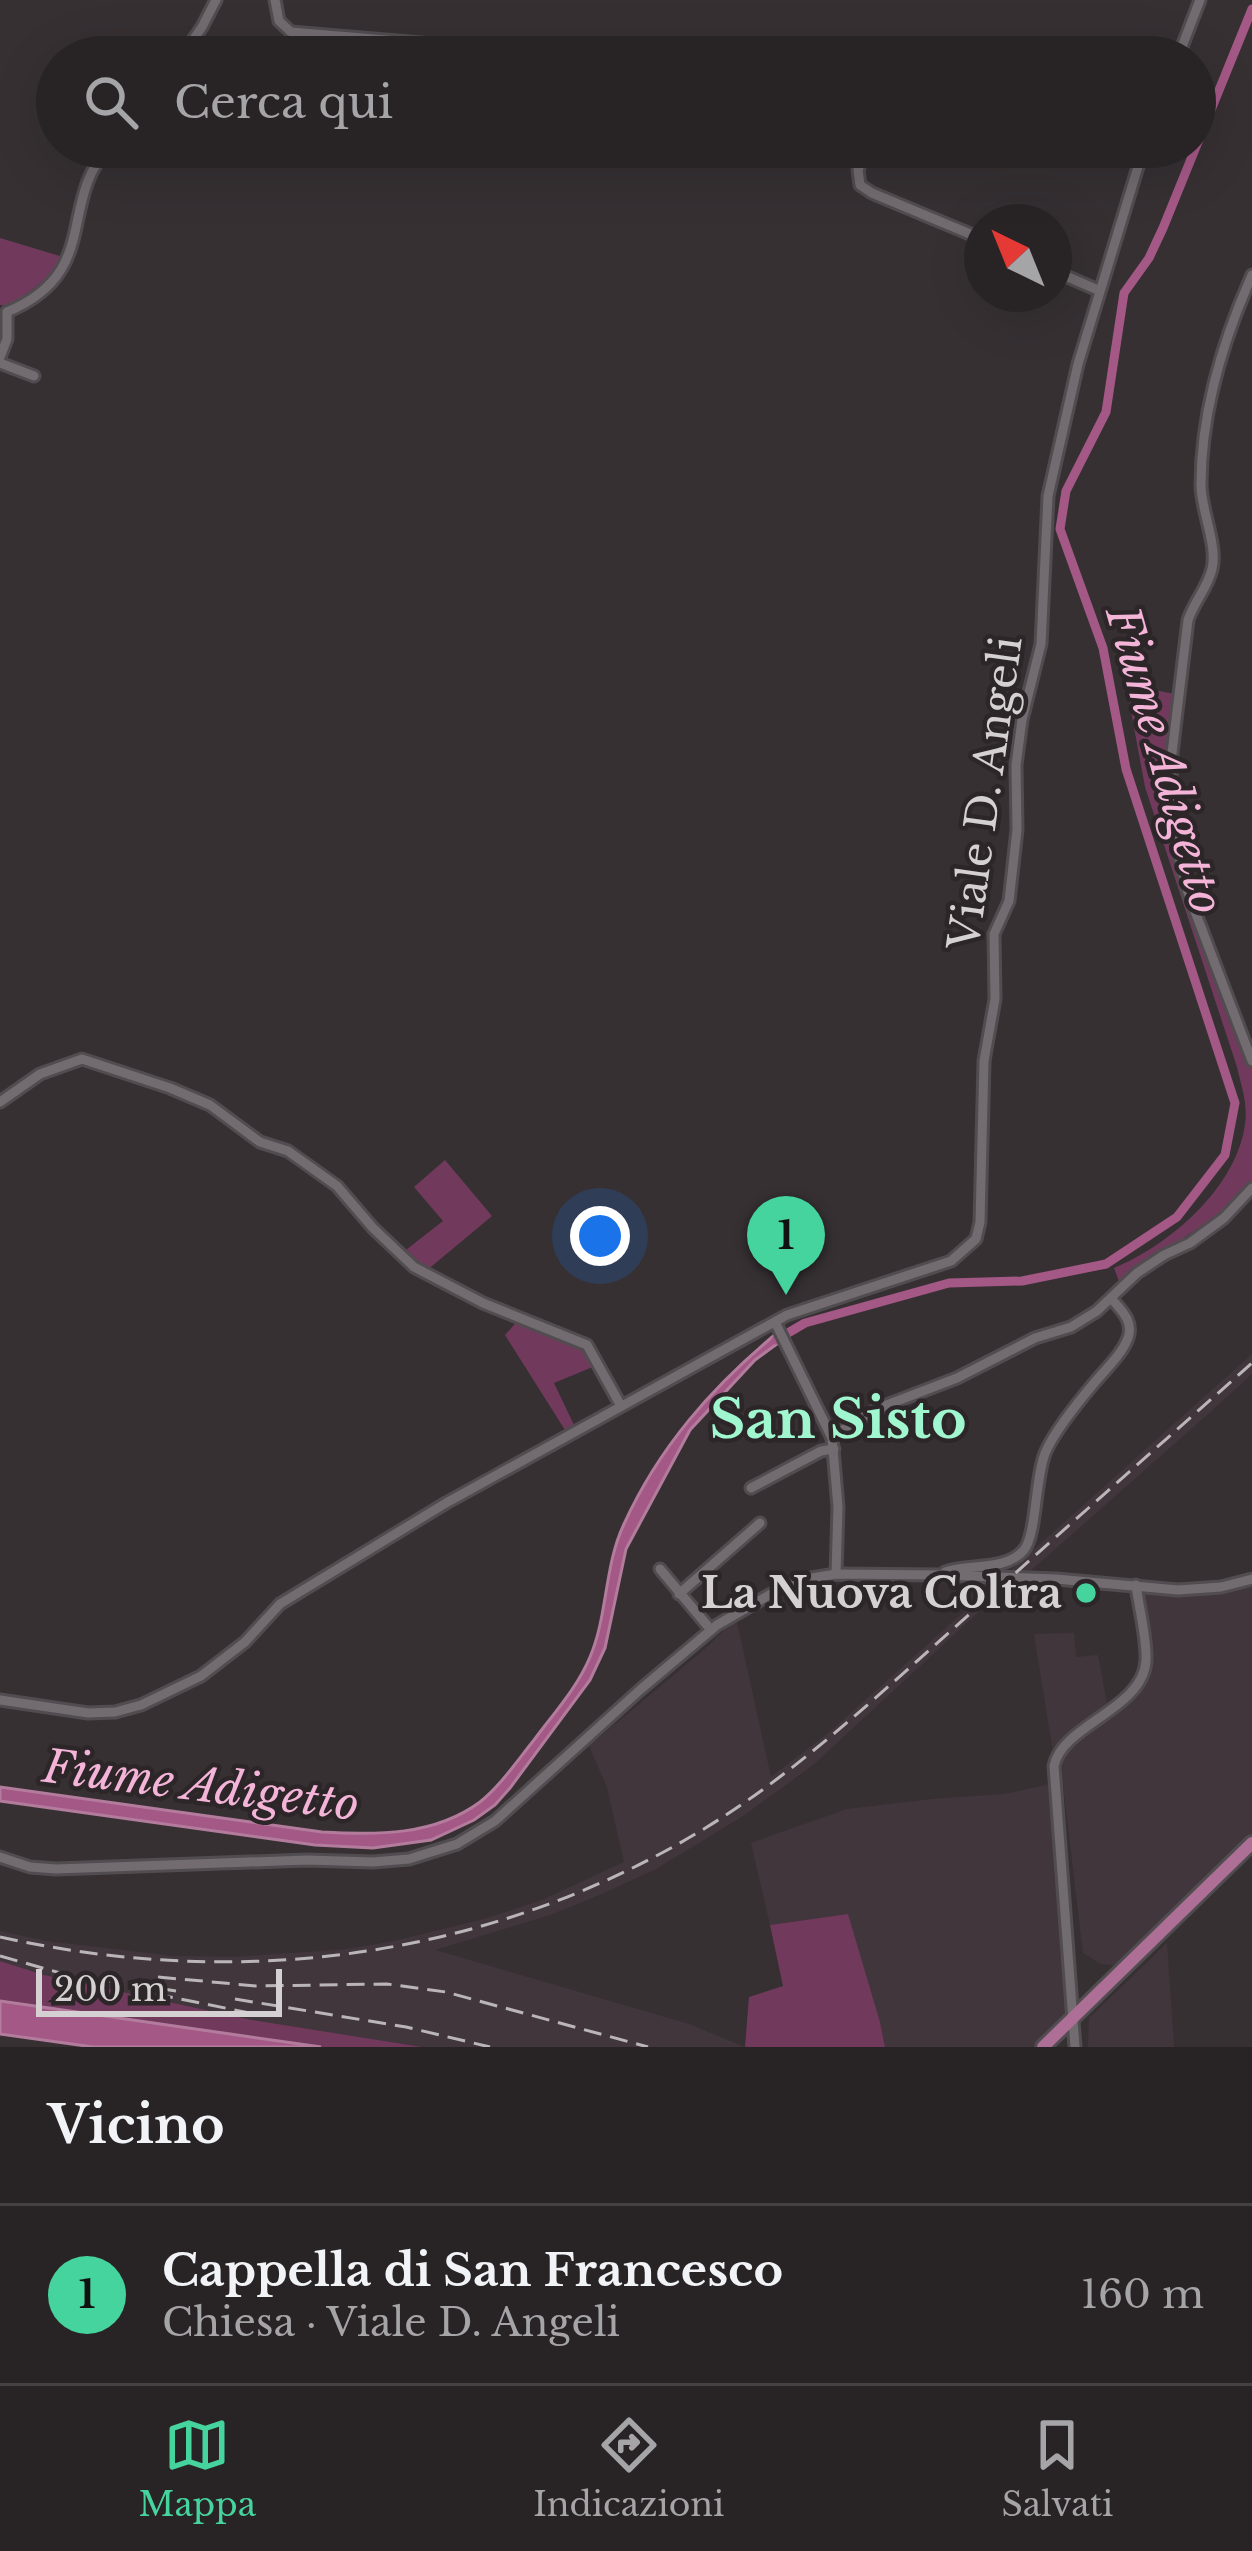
<!DOCTYPE html>
<html lang="it">
<meta charset="utf-8">
<style>
:root{--surface:#282426;--page:#343032;--text:#f1f3f6;--muted:#a5a4a7;--line:#444143;--accent:#46d49e}
body{margin:0;font-family:"Libre Baskerville",serif;background:var(--page);color:var(--text)}
.compass{position:absolute;left:964px;top:204px;width:108px;height:108px;border-radius:50%;background:var(--surface);box-shadow:0 12px 48px #0002;rotate:317deg}
.scale{position:absolute;left:36px;bottom:30px;width:246px;box-sizing:border-box;padding-left:12px;border:6px solid #d5d1d3;border-top:0;font-size:33px;line-height:42px;white-space:nowrap;color:#d5d1d3;-webkit-text-stroke:9px #2c2629;paint-order:stroke}
.you{position:absolute;left:600px;top:1236px;width:42px;height:42px;margin:-30px;border:9px solid #fff;border-radius:50%;background:#1a73e8;box-shadow:0 0 0 18px #1a73e833}
.badge{display:grid;place-items:center;width:78px;height:78px;border-radius:50%;background:var(--accent);color:#111;font-size:39px;font-weight:700}
.pin{position:absolute;translate:-50% -99px;filter:drop-shadow(0 3px 6px #0008)}
.pin::after{content:'';position:absolute;top:63px;width:42px;height:36px;background:inherit;clip-path:polygon(0 0,100% 0,50% 100%)}
.list{margin:0;padding:0;list-style:none}
h2{display:flex;justify-content:space-between;align-items:center;height:156px;margin:0;padding:0 48px;font-size:51px}
h2 small{font-size:39px;font-weight:400;color:var(--muted)}
.list li{display:grid;grid-template-columns:78px 1fr auto;gap:36px;align-items:center;box-sizing:border-box;height:180px;padding:0 48px;border-top:3px solid var(--line)}
.list b{display:block;font-size:45px;white-space:nowrap}
.list p{margin:0;font-size:39px;white-space:nowrap;color:var(--muted)}
.list em{font-size:39px;font-style:normal;color:var(--muted)}
.icon{flex:none;width:66px;height:66px;fill:none;stroke:currentColor;stroke-width:2;stroke-linecap:round;stroke-linejoin:round}
.map{position:relative;flex:none;width:1252px;height:2047px;overflow:hidden}
.search{position:absolute;background:var(--surface);box-shadow:0 12px 48px #0002;left:36px;right:36px;top:36px;height:132px;display:flex;align-items:center;gap:30px;box-sizing:border-box;padding:0 42px;border-radius:66px;color:var(--muted);font-size:45px}
.sheet{height:336px;background:var(--surface)}
nav{display:flex;justify-content:space-around;align-items:center;box-sizing:border-box;height:168px;border-top:3px solid var(--line);background:var(--surface);font-size:33px;color:var(--muted)}
nav a{display:grid;justify-items:center;gap:6px}
nav .on{color:var(--accent)}
.map>svg:first-child{display:block}
</style>
<div class="map">
<svg width="1252" height="2047" viewBox="0 0 1252 2047">
<rect width="100%" height="100%" fill="#363033"/>
<!-- built -->
<g fill="#42363d">
<path d="M1252 1354V1374L1207 1415 1027 1574 1012 1581 813 1765 743 1816 656 1869 604 1893 550 1915 435 1950 689 2024 745 2047H422L252 2020 44 1975 0 1961V1931L46 1941 173 1956 236 1957 347 1949 394 1941 484 1919 542 1900 624 1862 607 1787 589 1746 706 1648 736 1618 771 1777 832 1730 977 1600 970 1590 983 1580 1011 1570Z"/>
<path d="M1252 1584V1839L1123 1966 1101 1964 1083 1953 1062 1776 1063 1759 1070 1750 1136 1697 1150 1678 1153 1665 1146 1601 1141 1592 1191 1594Z"/>
<path d="M1074 1633 1076 1657 1098 1655 1107 1704 1061 1742 1053 1752 1034 1634Z"/>
<path d="M1051 1784 1066 2020 1037 2047H885L880 2022 848 1914 770 1925 751 1843 847 1809 932 1799 1005 1794Z"/>
<path d="M1167 1943 1174 2047H1088L1089 2018Z"/>
</g>
<!-- green -->
<g fill="#713a5c">
<path d="M0 238 63 257C50 279 29 292 9 306L0 305Z"/>
<path d="M1126 684 1174 694 1167 745 1173 776 1175 821 1186 878 1252 1064V1188C1210 1224 1162 1249 1120 1284L1114 1268C1170 1245 1237 1187 1245 1124 1248 1104 1241 1085 1237 1067L1145 787Z"/>
<path d="M445 1160 492 1216 426 1271 402 1253 443 1221 414 1187Z"/>
<path d="M521 1317 568 1336 570 1343 584 1348 595 1366 554 1383 574 1425 565 1430 505 1335Z"/>
<path d="M848 1914 880 2022 885 2047H745L749 1997 783 1986 770 1925Z"/>
<path d="M0 1961 44 1975 252 2020 422 2047H321L0 2001Z"/>
</g>
<!-- water -->
<g fill="#a45886" stroke="#b37c9d" stroke-width="3">
<path d="M777 1333 781 1341 755 1360 690 1430 626 1549 605 1648 590 1680 510 1788 495 1805 474 1820 431 1840 373 1848 315 1845 0 1801V1787L322 1832C377 1835 434 1836 480 1802 501 1785 517 1761 534 1740 554 1713 577 1688 590 1657 608 1615 604 1566 624 1524 659 1447 712 1387 777 1333Z"/>
<path d="M0 2001 321 2047H93L0 2034Z"/>
</g>
<g fill="none" stroke-linecap="round" stroke-linejoin="round">
<!-- canal -->
<path stroke="#a45886" stroke-width="9" d="M776 1340 805 1323 949 1283 1022 1281 1106 1264 1177 1217 1225 1155 1235 1103 1126 769 1103 648 1060 529 1066 491 1106 412 1124 293 1149 258 1163 228 1252 9"/>
<defs>
<g id="minor">
<path d="M275 0 279 21 291 32 585 57"/>
<path d="M181 57 202 27 216 0"/>
<path d="M1178 57 1200 0"/>
<path d="M867 147 858 170 860 185 872 193 982 239"/>
<path d="M1054 271 1098 290"/>
<path d="M1252 275C1223 340 1201 412 1201 485 1201 510 1218 546 1212 569 1208 587 1194 602 1188 620L1172 753 1170 806 1175 840 1188 893 1252 1061"/>
<path d="M7 312C102 272 57 204 109 147"/>
<path d="M0 357 7 339V312"/>
<path d="M0 363 34 376"/>
<path d="M0 1102 40 1074 82 1059 170 1088 210 1105 260 1142 288 1151 337 1186 373 1228 414 1267 483 1303 587 1345 621 1406"/>
<path d="M775 1322 832 1438 838 1507 836 1574"/>
<path d="M832 1438 855 1421 884 1406 957 1378 1035 1338 1071 1327 1097 1311 1137 1273 1164 1255 1190 1243 1224 1218 1252 1188"/>
<path d="M751 1488 821 1451 834 1449"/>
<path d="M660 1569 711 1630"/>
<path d="M945 1572C968 1563 1005 1572 1024 1550 1037 1534 1035 1475 1046 1451 1056 1429 1079 1401 1095 1382 1106 1369 1122 1354 1128 1338 1134 1321 1121 1310 1111 1298"/>
<path d="M679 1594 760 1523"/>
<path d="M0 1700 88 1713 115 1712 141 1705 201 1676 245 1642 280 1604 446 1503 787 1315 951 1261 976 1239 980 1222 984 1061 995 999 994 934 1009 901 1017 830 1016 765 1022 720 1041 644 1048 496 1078 364 1144 147"/>
<path d="M0 1857 30 1867 56 1869 307 1860 373 1862 409 1859 457 1844 495 1821 641 1689 717 1625 771 1594 806 1579 836 1574 942 1575 1056 1579 1178 1590 1221 1587 1252 1579"/>
<path d="M1075 2047 1054 1766C1062 1725 1143 1709 1146 1661 1147 1637 1139 1609 1136 1585"/>
</g>
<path id="major" d="M1043 2047 1252 1843"/>
</defs>
<!-- minor casing -->
<use href="#minor" stroke="#514c4f" stroke-width="15"/>
<!-- major casing -->
<use href="#major" stroke="#514c4f" stroke-width="18"/>
<!-- minor -->
<use href="#minor" stroke="#726b6f" stroke-width="9"/>
<!-- major -->
<use href="#major" stroke="#ad6f95" stroke-width="12"/>
<!-- rail -->
<g stroke="#bab6b8" stroke-width="3" stroke-dasharray="18 9" stroke-linecap="butt">
<path d="M0 1937C244 1991 493 1958 707 1827 798 1771 875 1698 954 1628 1053 1539 1153 1451 1252 1363"/>
<path d="M0 1956 64 1974 176 1991"/>
<path d="M158 1977 256 1986 387 1984 446 1992 648 2047"/>
<path d="M155 1994 255 2014"/>
<path d="M235 1999 406 2027 490 2047"/>
</g>
</g>
<!-- markers -->
<circle fill="#46d49e" stroke="#2c2629" stroke-width="4.5" cx="1086" cy="1593" r="12"/>
<g text-anchor="middle" stroke-width="9" stroke-linejoin="round" paint-order="stroke">
<!-- street labels -->
<g font-size="42" fill="#d5d1d3" stroke="#2c2629">
<text transform="translate(985 793) rotate(-82)" y="15">Viale D. Angeli</text>
</g>
<!-- poi labels -->
<g font-size="42" font-weight="bold" fill="#d5d1d3" stroke="#2c2629" text-anchor="end">
<text x="1062" y="1608">La Nuova Coltra</text>
</g>
<!-- water labels -->
<g font-size="45" font-style="italic" fill="#f4b4d8" stroke="#2c2629">
<text transform="translate(1165 760) rotate(74)" y="16">Fiume Adigetto</text>
<text transform="translate(201 1785) rotate(7)" y="16">Fiume Adigetto</text>
</g>
<!-- district labels -->
<g font-size="54" font-weight="bold" fill="#a0f6cf" stroke="#2c2629">
<text x="838" y="1438">San Sisto</text>
</g>
</g>
</svg>
<svg class="compass" viewBox="-18 -18 36 36"><path d="M0-13l5 13h-10z" fill="#e53935"/><path d="M0 13l5-13h-10z" fill="#a5a4a7"/></svg>
<div class="scale">200 m</div>
<div class="you"></div>
<div class="pin badge" style="left:786px;top:1295px">1</div>
<div class="search"><svg class="icon" aria-label="search" viewBox="0 0 24 24"><circle cx="10" cy="10" r="6"/><path d="M15 15l6 6"/></svg>Cerca qui</div>
</div>
<section class="sheet">
<h2>Vicino<small></small></h2>
<ul class="list">
<li><span class="badge">1</span><div><b>Cappella di San Francesco</b><p>Chiesa · Viale D. Angeli</p></div><em>160 m</em></li>
</ul>
</section>
<nav>
<a class="on"><svg class="icon" aria-label="map" viewBox="0 0 24 24"><path d="M3 6l6-2 6 2 6-2v14l-6 2-6-2-6 2zM9 4v14M15 6v14"/></svg>Mappa</a>
<a><svg class="icon" aria-label="directions" viewBox="0 0 24 24"><path d="M12 3l9 9-9 9-9-9zM9 14v-3h6M13 9l2 2-2 2"/></svg>Indicazioni</a>
<a><svg class="icon" aria-label="saved" viewBox="0 0 24 24"><path d="M7 4h10v16l-5-4-5 4z"/></svg>Salvati</a>
</nav>
